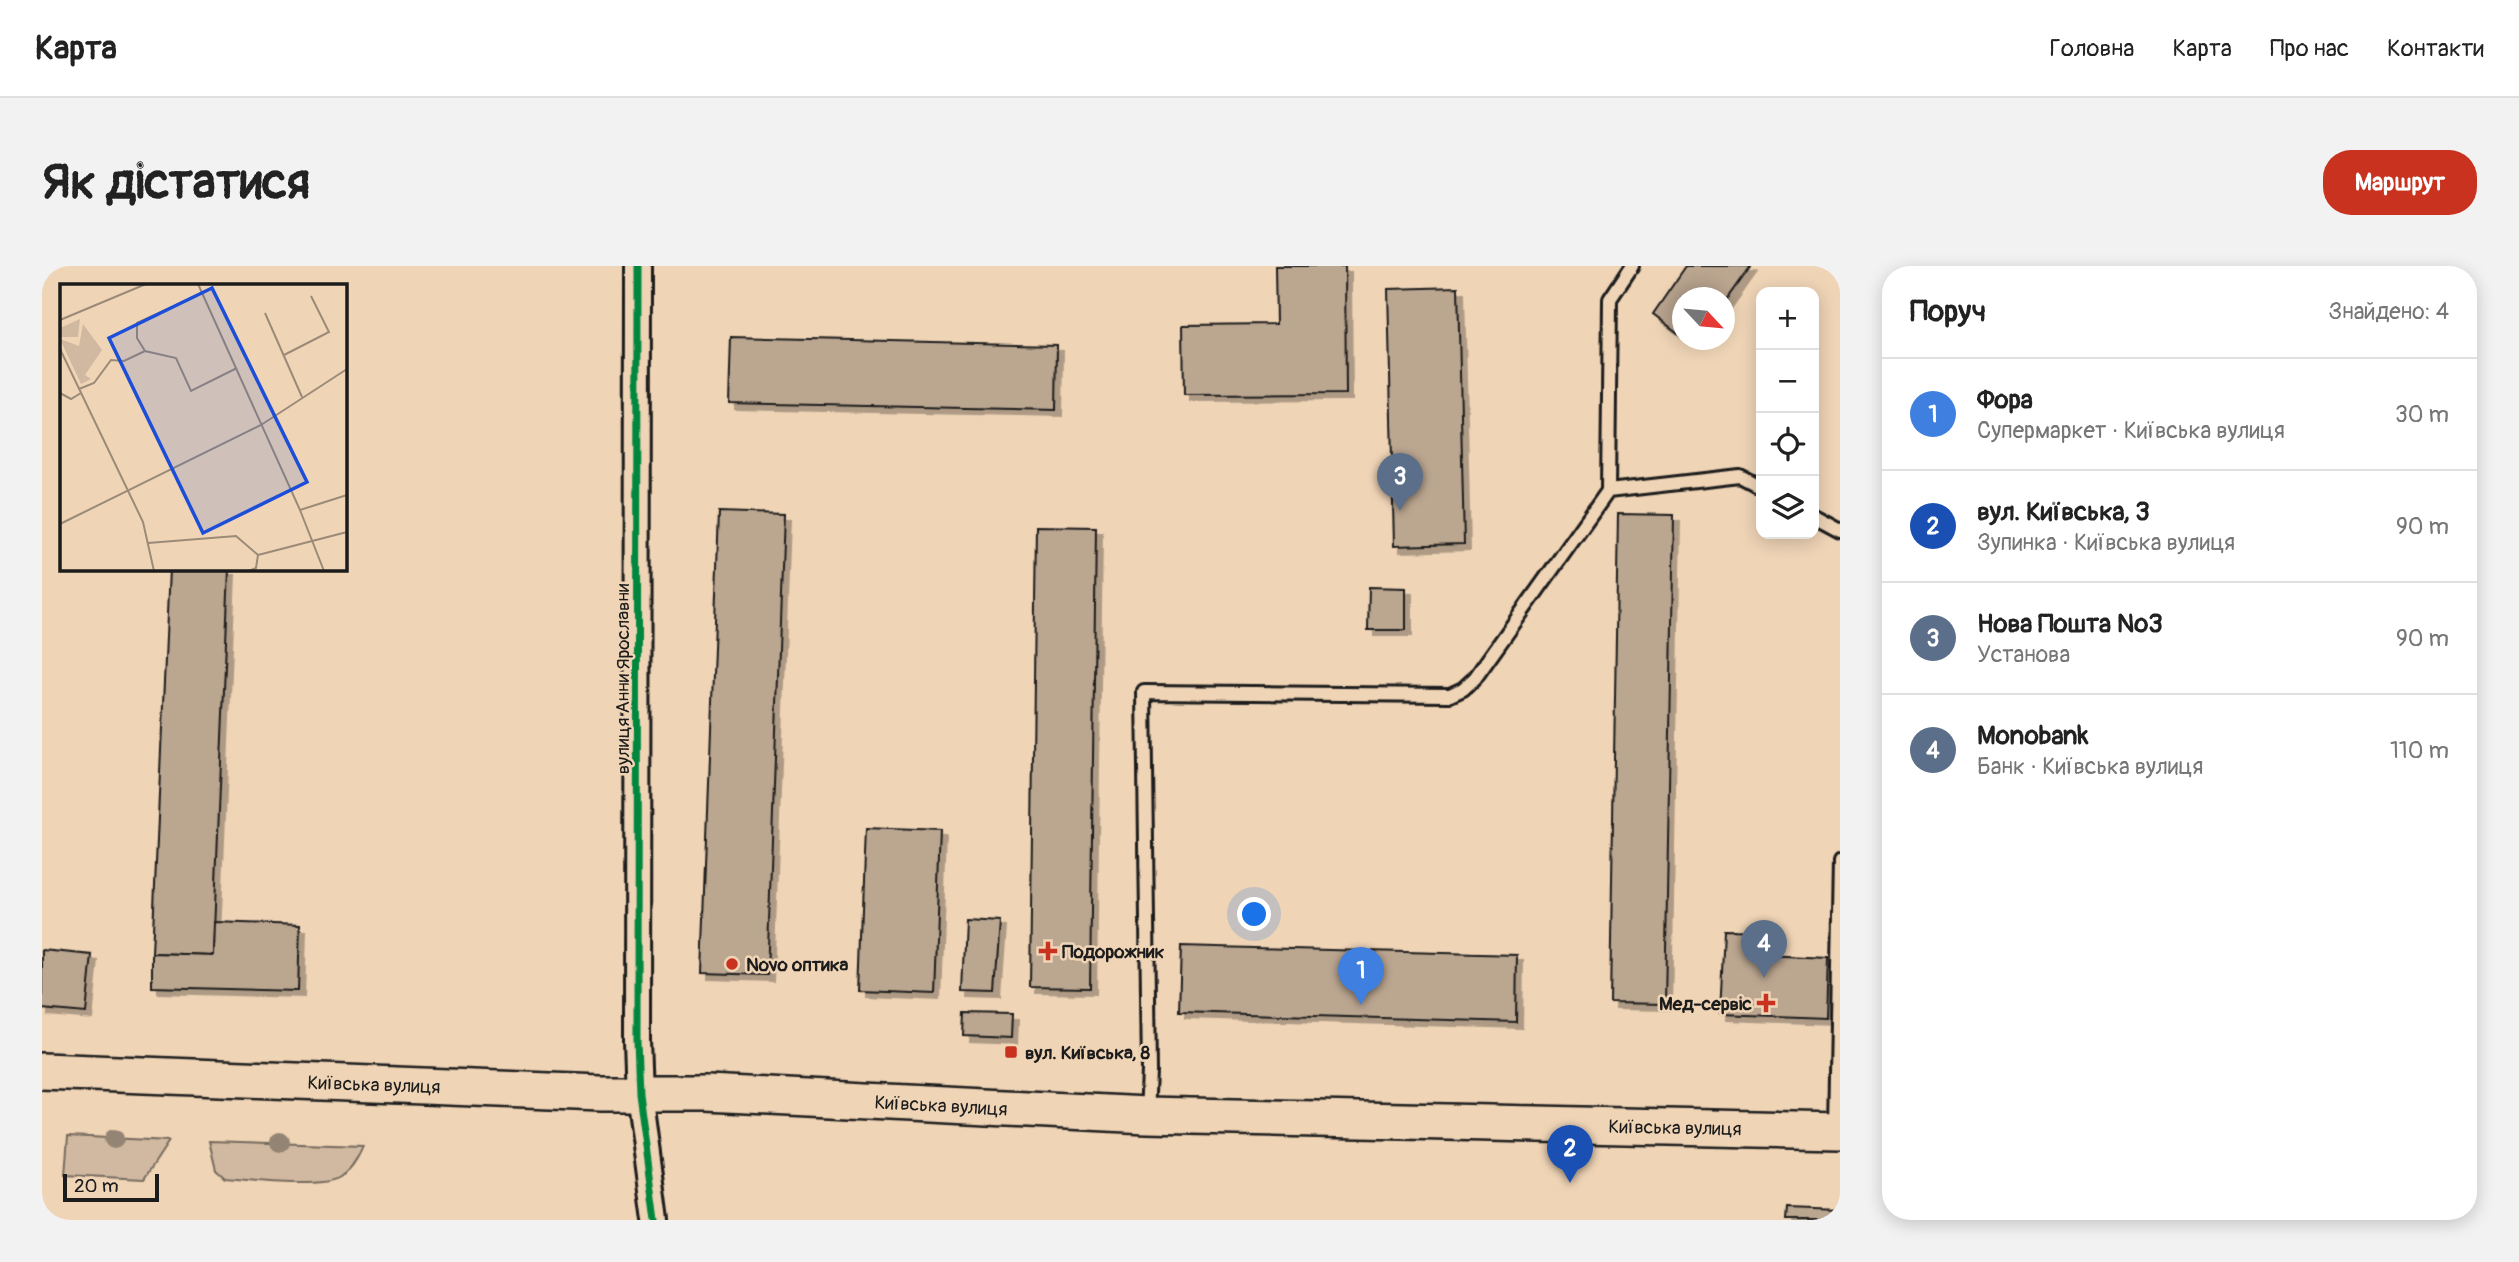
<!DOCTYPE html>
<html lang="uk">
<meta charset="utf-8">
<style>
:root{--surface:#fff;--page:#f2f2f2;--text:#222;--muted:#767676;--line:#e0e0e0;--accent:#c8321e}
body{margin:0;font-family:Pangolin,sans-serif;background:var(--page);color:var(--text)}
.controls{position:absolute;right:21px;top:21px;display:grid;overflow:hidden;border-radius:14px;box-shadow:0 4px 18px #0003}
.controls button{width:63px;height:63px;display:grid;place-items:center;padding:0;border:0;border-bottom:2px solid var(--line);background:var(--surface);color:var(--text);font:35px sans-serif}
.compass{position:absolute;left:1630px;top:21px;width:63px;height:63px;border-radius:50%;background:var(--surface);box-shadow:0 4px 18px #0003;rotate:116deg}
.scale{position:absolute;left:21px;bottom:18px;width:96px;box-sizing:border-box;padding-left:7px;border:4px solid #1c1c1c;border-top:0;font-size:19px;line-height:24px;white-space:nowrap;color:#1c1c1c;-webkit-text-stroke:5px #efd4b6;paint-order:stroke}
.you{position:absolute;left:1213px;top:649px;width:24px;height:24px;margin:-18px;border:5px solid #fff;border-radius:50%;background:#1a73e8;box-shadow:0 0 0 10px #1a73e833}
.badge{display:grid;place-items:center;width:46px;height:46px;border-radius:50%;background:var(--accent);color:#fff;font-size:23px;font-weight:700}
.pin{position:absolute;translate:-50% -58px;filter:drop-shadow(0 2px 4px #0008)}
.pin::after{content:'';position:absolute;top:37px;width:24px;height:21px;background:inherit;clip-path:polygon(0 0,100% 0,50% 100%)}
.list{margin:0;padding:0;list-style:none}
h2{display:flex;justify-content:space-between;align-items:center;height:91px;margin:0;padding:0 28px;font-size:30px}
h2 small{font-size:23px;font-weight:400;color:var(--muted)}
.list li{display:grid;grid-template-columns:46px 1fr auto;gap:21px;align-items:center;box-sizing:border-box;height:112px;padding:0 28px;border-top:2px solid var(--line)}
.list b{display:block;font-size:26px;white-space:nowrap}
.list p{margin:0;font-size:23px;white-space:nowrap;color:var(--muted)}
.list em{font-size:23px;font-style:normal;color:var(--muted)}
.icon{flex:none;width:38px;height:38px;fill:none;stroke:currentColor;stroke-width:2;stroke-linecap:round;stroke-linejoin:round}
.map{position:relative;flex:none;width:1798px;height:954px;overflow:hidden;border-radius:28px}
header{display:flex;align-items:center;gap:42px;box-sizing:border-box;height:98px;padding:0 35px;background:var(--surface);border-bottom:2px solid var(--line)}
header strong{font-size:33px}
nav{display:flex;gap:38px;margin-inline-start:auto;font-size:24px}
.intro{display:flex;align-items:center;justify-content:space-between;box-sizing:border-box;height:168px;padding:0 42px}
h1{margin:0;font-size:49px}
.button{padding:18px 32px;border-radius:28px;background:var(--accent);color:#fff;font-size:24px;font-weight:700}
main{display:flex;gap:42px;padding:0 42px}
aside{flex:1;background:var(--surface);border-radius:28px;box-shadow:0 4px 18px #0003}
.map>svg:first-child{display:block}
</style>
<header>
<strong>Карта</strong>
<nav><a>Головна</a><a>Карта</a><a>Про нас</a><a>Контакти</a></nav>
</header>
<div class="intro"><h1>Як дістатися</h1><a class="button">Маршрут</a></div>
<main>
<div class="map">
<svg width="1798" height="954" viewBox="0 0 1798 954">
<defs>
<filter id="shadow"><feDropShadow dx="6" dy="6" stdDeviation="0" flood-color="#0004"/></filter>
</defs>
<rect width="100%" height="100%" fill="#efd4b6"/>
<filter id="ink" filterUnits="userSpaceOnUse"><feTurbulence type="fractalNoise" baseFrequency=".0143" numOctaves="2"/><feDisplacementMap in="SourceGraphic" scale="14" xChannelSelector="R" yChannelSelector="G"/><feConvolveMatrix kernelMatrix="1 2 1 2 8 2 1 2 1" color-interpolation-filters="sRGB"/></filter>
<g filter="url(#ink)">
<!-- green -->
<g fill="#d0b9a0" stroke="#766a5e" stroke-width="2">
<path d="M26 870 127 875 102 913 23 909Z"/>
<path d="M167 875 321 880C316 892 309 904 298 911 279 923 209 914 183 912L174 904Z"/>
</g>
<!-- building -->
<g fill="#bba690" stroke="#1c1c1c" stroke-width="2" filter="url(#shadow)">
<path d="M1233 0H1303L1304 128 1142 129 1141 59 1234 58Z"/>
<path d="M1644 0H1709L1682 38V32H1640V70L1611 48Z"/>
<path d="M1416 21 1422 278 1352 280 1346 23Z"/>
<path d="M689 71 1015 79 1014 144 687 137Z"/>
<path d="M677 246 742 248 725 709 660 707Z"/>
<path d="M1576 248 1632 249 1623 738 1568 737Z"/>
<path d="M994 260 1054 261 1048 722 988 721Z"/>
<path d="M127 303H187L171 689 110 687Z"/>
<path d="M1327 321 1364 322V364H1326Z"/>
<path d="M824 562 898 565 892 727 818 724Z"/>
<path d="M923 653 958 655 953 727 920 726Z"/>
<path d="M172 656 258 659 256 725 110 721V687L171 689Z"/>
<path d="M1682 664 1724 665 1723 689 1786 692 1784 752 1678 748Z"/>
<path d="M1139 680 1475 689 1474 756 1137 746Z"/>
<path d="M0 684 50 689 44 747 0 743Z"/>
<path d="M923 747 970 748 969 772 922 770Z"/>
<path d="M1745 942 1798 944V954H1744Z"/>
</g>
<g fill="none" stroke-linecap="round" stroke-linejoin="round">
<defs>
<g id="lane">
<path d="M1566 225 1568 33 1590 0"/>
<path d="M1772 250 1798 264"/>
<path d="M1105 849 1107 805 1102 426 1408 429 1421 423 1433 412 1566 225 1698 210 1719 221"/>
<path d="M1793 861 1798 596"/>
</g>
<path id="street" d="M596 0 595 775 597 827 614 954"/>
<path id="secondary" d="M0 805 558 827H665L1105 849 1798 865"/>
</defs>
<!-- lane casing -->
<use href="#lane" stroke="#1c1c1c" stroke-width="18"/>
<!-- street casing -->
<use href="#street" stroke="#1c1c1c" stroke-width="30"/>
<!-- secondary casing -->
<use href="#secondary" stroke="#1c1c1c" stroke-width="40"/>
<!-- lane -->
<use href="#lane" stroke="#efd4b6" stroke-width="12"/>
<!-- street -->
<use href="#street" stroke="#efd4b6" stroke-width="24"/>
<!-- secondary -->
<use href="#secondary" stroke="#efd4b6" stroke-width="35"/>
<defs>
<path id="cycleway" d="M596 0 595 775 597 827 614 954"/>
</defs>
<!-- cycleway casing -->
<use href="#cycleway" stroke="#efd4b6" stroke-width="11"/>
<!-- cycleway -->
<use href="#cycleway" stroke="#00873e" stroke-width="7"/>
</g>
<!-- trees -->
<g fill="#948473">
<circle cx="72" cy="873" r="10"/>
<circle cx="238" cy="876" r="10"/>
</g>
</g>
<!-- markers -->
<g fill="#c8321e" stroke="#efd4b6" stroke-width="2.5">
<path d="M1002.5 674.5h7v7h7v7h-7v7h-7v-7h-7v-7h7z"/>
<circle cx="690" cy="698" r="7"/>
<path d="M1720.5 726.5h7v7h7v7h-7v7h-7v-7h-7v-7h7z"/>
<rect x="962" y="779" width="14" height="14" rx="3.5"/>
</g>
<g text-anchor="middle" stroke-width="5" stroke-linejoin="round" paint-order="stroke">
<!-- street labels -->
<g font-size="19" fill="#1c1c1c" stroke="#efd4b6">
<text transform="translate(580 413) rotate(-90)" y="7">вулиця Анни Ярославни</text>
<text transform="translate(332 818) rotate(2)" y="7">Київська вулиця</text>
<text transform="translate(899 839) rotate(3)" y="7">Київська вулиця</text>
<text transform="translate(1633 861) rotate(1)" y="7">Київська вулиця</text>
</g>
<!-- poi labels -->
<g font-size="19" font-weight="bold" fill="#1c1c1c" stroke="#efd4b6" text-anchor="start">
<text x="1020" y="692">Подорожник</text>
<text x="704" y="705">Novo оптика</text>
<text x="1710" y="744" text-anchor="end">Мед-сервіс</text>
<text x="983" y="793">вул. Київська, 8</text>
</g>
</g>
<!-- overview -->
<g transform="translate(18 18)">
<rect width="287" height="287" fill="#efd4b6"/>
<path d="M20 35 18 53H0V44ZM23 40 42 66 25 91 31 95 21 100 0 55 19 62Z" fill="#d0b9a0"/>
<path fill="none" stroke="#9b8a78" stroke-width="2" d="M138 0 240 226 287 211M142 9 77 39V54L85 67 116 74 131 107 177 84M205 29 242 113M0 36 86 0M0 65 83 238 94 287M224 71 269 48 251 12M19 105 34 99 51 76 64 77 85 67M0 109 11 115 21 109M240 226 264 287M0 240 201 141 287 85M88 259 176 252 198 271 196 284 189 287M198 271 287 248"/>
<path fill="#1d4ed8" fill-opacity="0.15" stroke="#1d4ed8" stroke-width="3.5" d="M152 4 247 198 143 249 49 54Z"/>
<rect width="287" height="287" fill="none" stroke="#1c1c1c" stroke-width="3.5"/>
</g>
</svg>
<div class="controls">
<button>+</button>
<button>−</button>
<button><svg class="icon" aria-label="locate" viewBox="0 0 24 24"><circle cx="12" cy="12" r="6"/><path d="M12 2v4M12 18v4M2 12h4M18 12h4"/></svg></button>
<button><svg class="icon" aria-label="layers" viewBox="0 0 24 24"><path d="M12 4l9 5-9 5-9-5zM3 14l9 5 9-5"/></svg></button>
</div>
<svg class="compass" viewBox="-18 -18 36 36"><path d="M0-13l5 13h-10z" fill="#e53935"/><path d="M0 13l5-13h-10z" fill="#767676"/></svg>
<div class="scale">20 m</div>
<div class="you"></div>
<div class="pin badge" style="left:1319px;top:739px;background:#3f7fe0">1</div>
<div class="pin badge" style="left:1528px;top:917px;background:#1a4fb4">2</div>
<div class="pin badge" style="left:1358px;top:245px;background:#5c6f8a">3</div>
<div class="pin badge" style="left:1722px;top:712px;background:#5c6f8a">4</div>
</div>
<aside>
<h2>Поруч<small>Знайдено: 4</small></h2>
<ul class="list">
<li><span class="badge" style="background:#3f7fe0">1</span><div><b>Фора</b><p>Супермаркет · Київська вулиця</p></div><em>30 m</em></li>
<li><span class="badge" style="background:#1a4fb4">2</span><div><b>вул. Київська, 3</b><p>Зупинка · Київська вулиця</p></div><em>90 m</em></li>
<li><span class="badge" style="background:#5c6f8a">3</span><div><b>Нова Пошта №3</b><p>Установа</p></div><em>90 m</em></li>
<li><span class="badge" style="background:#5c6f8a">4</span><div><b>Monobank</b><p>Банк · Київська вулиця</p></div><em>110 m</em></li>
</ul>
</aside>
</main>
